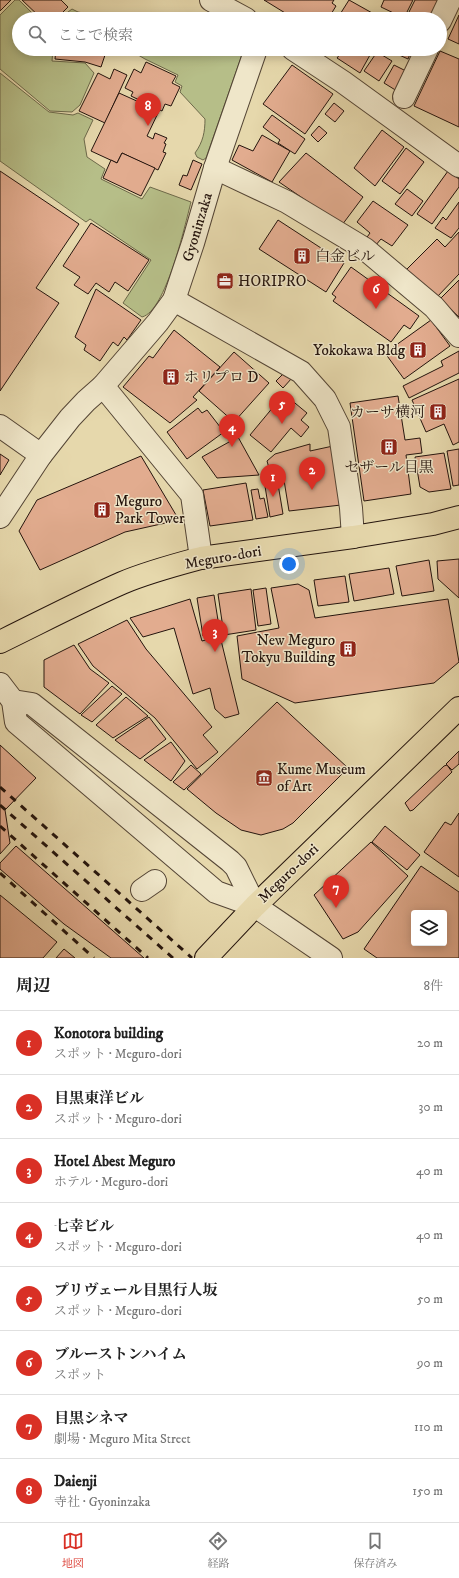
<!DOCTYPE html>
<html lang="ja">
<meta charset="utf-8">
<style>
:root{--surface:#fff;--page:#f2f2f2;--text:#222;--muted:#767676;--line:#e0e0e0;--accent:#d93025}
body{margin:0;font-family:"IM FELL DW Pica","Noto Serif JP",serif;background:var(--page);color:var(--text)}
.controls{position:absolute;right:12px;bottom:12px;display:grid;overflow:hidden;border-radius:4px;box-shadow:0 2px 10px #0003}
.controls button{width:36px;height:36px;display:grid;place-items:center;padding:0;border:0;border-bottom:1px solid var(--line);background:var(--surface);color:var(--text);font:20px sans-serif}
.you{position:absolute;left:289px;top:564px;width:14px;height:14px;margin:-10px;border:3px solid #fff;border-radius:50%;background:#1a73e8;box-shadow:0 0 0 6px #1a73e833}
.badge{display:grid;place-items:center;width:26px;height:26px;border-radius:50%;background:var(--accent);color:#fff;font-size:13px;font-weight:700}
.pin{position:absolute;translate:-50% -33px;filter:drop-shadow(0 1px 2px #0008)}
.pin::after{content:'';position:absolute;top:21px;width:14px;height:12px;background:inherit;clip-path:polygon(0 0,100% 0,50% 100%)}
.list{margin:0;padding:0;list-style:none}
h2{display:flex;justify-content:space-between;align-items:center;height:52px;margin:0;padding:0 16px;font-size:17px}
h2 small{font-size:13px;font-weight:400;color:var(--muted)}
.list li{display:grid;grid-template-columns:26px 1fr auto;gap:12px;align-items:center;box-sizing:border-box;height:64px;padding:0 16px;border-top:1px solid var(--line)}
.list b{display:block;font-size:15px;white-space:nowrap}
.list p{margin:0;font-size:13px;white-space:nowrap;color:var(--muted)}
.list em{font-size:13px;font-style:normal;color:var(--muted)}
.icon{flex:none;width:22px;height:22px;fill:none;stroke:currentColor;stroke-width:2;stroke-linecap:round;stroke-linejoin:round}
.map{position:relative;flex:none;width:459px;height:958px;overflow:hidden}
.search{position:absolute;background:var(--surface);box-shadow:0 2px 10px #0003;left:12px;right:12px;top:12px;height:44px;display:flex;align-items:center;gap:10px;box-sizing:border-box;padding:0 14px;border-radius:22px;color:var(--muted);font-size:15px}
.sheet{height:564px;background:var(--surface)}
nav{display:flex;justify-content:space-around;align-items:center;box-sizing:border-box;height:56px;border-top:1px solid var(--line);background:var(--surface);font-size:11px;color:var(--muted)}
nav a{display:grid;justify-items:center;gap:2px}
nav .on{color:var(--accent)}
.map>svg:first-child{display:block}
</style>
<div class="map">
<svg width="459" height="958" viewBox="0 0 459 958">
<rect width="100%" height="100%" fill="#e6d8ac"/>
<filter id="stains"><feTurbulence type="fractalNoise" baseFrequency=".005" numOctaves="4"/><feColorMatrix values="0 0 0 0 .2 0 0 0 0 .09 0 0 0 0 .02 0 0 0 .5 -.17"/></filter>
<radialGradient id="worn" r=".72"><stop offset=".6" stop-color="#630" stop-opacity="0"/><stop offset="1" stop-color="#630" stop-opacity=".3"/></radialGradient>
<!-- green -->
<g fill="#b6be88" stroke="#6d694a">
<path d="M15 0H19L38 19H19V49H53L52 61 85 63 94 73 80 105 72 112 50 111 0 69V15Z"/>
<path d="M72 9 78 12 99 16 148 14 160 19H63L64 15Z"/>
<path d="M128 49H244L206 158 203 160 197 157 195 153C203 142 205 132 205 119L180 92 182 86 175 82 178 75 145 59Z"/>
<path d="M0 73 49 112 73 115 78 113 93 120 84 139 87 157 105 169 101 179 142 199 150 187 191 202C185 225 166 311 142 317L123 303 151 260 90 219 86 222 0 161Z"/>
</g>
<!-- building -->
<g fill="#e2ac8f" stroke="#24140d" fill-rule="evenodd">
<path d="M0 0H11L0 11Z"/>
<path d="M22 0H61L68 7 56 19H42Z"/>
<path d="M264 0H334L332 3 336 6 328 19H295Z"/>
<path d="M349 0 374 14 371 19H337Z"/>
<path d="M384 0H413L404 18 381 7Z"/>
<path d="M415 0H438L429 19H413L407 16Z"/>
<path d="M459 15V44L448 39Z"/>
<path d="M56 49H107L101 67 85 62 55 59Z"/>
<path d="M344 49H360L370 55 360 73 337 58Z"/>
<path d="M386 49H412L408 59Z"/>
<path d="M440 51 459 59V127L414 106Z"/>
<path d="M377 52 392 61 379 81 364 71Z"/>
<path d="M146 62 176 76 172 83 180 87 171 106 165 104 162 111 131 96 133 92 125 88 134 69 141 73Z"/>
<path d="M292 65 333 94 305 134 263 104Z"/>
<path d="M394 65 408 72 397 91 384 83Z"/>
<path d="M114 69 127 75 105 123 79 111 98 73 110 79Z"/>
<path d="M119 93 159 111 147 136 153 139 155 133 167 138 164 143 166 144 163 152 166 153 158 170 122 153 117 163 91 151Z"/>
<path d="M334 103 344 111 335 122 325 114Z"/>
<path d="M272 115 305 139 295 154 278 143 280 140 263 127Z"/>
<path d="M319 126 327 133 318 142 311 135Z"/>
<path d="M382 130 404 147 375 186 354 168Z"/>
<path d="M262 135 290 151 272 182 232 160 239 145 253 151Z"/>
<path d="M406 148 424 162 400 194 382 181Z"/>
<path d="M122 153 155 168 141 196 103 178 111 160 117 163Z"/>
<path d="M306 153 363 197 342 225 279 182Z"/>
<path d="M193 160 202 164 191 190 179 185 183 175 187 176Z"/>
<path d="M0 171 79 224 36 288 59 303 0 391Z"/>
<path d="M448 171 459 179V187L432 224 417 214Z"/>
<path d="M407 189 423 201 412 216 395 204Z"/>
<path d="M373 201 408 225 392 246 381 239 375 246 365 240 370 233 357 222Z"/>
<path d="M459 202V228L451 238 435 228 443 217 446 220Z"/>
<path d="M278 220 344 263 326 292 259 249Z"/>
<path d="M91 223 149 260 128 291 115 282 109 292 96 283 88 294 74 285 80 277 63 266Z"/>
<path d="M459 232V274L437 297 406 270 437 239 445 247Z"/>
<path d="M351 267 419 316 410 329 404 325 391 342 333 301 336 297 332 294Z"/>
<path d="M459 280V317L440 299Z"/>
<path d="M96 289 141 320 127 340 124 337 118 346 113 342 100 361 84 350 86 345 75 337Z"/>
<path d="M431 320 450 346 404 379 385 353Z"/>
<path d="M174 330 220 367 193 397 197 400 170 423 123 387 149 356 153 358Z"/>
<path d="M459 351V373L409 398 403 386 443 366 441 361Z"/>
<path d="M234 352 269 383 234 422 199 391Z"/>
<path d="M285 372 292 378 283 388 276 381Z"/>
<path d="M459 379V442L453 445 444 424 426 432 412 400Z"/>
<path d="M284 394 307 413 301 420 309 427 301 437 291 428 271 452 250 435Z"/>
<path d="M398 396 405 440 420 438 422 453 406 455 411 494 364 501 350 403Z"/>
<path d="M198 408 202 413 207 410 224 432 187 459 167 432Z"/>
<path d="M238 437 259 475 217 478 202 457Z"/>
<path d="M310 444V451L333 446 341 505 289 511 283 474 271 475 267 461 275 454Z"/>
<path d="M459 449V485L453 486 447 451Z"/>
<path d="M444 453 451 489 429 492 420 487 415 457Z"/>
<path d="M0 454 9 460 0 475Z"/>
<path d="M141 456 179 520 125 532 40 570 19 531 37 500Z"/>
<path d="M277 478 283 514 270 517 264 480Z"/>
<path d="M246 483 253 520 210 526 203 490Z"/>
<path d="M258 489 260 499 264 498 268 517 256 519 251 490Z"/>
<path d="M459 559V598L438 579 437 561Z"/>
<path d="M429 560 434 591 402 596 396 566Z"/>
<path d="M389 568 394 594 354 601 349 574Z"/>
<path d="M345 576 349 602 318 606 314 580Z"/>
<path d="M298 584 309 590 315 618 448 599 459 662 434 683 295 703 242 679 237 636 279 628 271 588Z"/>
<path d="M266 588 271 624 258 626 253 590Z"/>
<path d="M251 589 256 630 224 635 218 594Z"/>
<path d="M214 595 220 633 203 636 197 598Z"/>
<path d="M190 599 202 641 220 636 239 714 225 718 215 709 210 688 193 694 174 628 143 637 130 618Z"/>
<path d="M127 620 146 649 212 727 203 735 218 752 197 769 155 718 93 666 78 644Z"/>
<path d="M74 645 90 669 109 683 80 714 44 687V660Z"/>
<path d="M112 686 122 694 92 722 81 715Z"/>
<path d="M126 697 148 716 113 738 96 725Z"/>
<path d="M277 702 348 768 293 823 283 829 261 835 241 830 216 813 187 789Z"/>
<path d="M149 717 166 739 140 759 115 740Z"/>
<path d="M171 742 185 761 171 781 144 760Z"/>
<path d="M0 745 36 778 5 810 10 843 0 854Z"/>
<path d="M459 751V764L452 770 446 764Z"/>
<path d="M191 765 201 774 184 790 173 782Z"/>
<path d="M447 765 452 772 413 810 410 811 405 803 444 766Z"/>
<path d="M459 813V877L424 852 445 822 451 825Z"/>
<path d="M385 826 420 855 407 870 372 842Z"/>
<path d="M371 842 408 876 358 932 343 939 314 895Z"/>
<path d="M16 846 144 958H111L64 924 0 869V863Z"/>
<path d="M421 866 459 892V958H377L364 949ZM414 913H444V943H414Z"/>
<path d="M0 895 57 942 43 958H0Z"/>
<path d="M64 949 75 958H56Z"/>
</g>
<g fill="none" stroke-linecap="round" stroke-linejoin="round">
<defs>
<g id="minor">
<path d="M211 0 246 19"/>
<path d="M440 21 450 0"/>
<path d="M293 49 343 82 459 166"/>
<path d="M404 97 427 49"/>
<path d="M215 168 287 202 365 249 434 307 459 336"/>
<path d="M174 300 301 372 325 399 339 427 351 508 353 537"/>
<path d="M103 386 192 495 201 558"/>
<path d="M0 426 41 455"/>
<path d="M0 517 41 455 70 418 86 401 103 386 158 322 174 300 193 243 215 168 256 49"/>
<path d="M0 684 13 701 16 722 216 892 255 906 331 958"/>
<path d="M13 701 32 704 230 861 236 867 255 906"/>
<path d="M142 890 155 881"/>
</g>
<g id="major">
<path d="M0 642C41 622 81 601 122 583 148 572 175 565 201 558L353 537 433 524 459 517"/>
<path d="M206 958 255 906 459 708"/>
</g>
</defs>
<!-- minor casing -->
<use href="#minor" stroke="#544535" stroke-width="24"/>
<!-- major casing -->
<use href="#major" stroke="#24140d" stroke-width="24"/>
<!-- minor -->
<use href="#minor" stroke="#efe6c9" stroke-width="22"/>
<!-- major -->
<use href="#major" stroke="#e6d8ac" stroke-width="22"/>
<!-- rail -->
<g stroke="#24140d" stroke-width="3" stroke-dasharray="7 7" stroke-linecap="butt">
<path d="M0 787 192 958"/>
<path d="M0 805 173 958"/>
<path d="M0 826 148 958"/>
<path d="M0 873 94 958"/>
</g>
</g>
<!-- icons -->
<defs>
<symbol id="building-square" viewBox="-11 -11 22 22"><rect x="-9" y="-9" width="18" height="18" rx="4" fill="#8f2418" stroke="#efe6c9"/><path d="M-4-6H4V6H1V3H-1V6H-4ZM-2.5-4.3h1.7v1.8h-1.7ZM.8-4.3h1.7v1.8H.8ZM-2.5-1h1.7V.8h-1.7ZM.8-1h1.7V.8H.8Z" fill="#fff"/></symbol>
<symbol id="office-square" viewBox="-11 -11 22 22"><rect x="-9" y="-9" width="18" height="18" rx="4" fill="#8f2418" stroke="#efe6c9"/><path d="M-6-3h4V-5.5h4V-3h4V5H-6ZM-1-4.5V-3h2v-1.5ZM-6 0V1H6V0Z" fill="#fff"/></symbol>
<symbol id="museum-square" viewBox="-11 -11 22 22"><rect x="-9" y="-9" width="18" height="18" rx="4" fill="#8f2418" stroke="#efe6c9"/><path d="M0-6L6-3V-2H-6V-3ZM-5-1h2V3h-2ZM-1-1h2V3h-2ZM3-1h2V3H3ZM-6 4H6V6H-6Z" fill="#fff"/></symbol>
</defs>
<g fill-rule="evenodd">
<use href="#building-square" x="292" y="246" width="20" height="20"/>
<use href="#office-square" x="215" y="271" width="20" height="20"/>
<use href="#building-square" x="408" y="340" width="20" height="20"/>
<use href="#building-square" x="161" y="367" width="20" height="20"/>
<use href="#building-square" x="428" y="402" width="20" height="20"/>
<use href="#building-square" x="379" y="437" width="20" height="20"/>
<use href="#building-square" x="92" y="500" width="20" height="20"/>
<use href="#building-square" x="338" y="639" width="20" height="20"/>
<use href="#museum-square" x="254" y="768" width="20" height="20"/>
</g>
<g text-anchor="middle" stroke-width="3" stroke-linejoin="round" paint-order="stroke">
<!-- street labels -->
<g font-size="15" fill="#24140d" stroke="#efe6c9">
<text transform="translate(197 227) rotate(-73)" y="5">Gyoninzaka</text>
<text transform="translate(223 557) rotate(-10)" y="5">Meguro-dori</text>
<text transform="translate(288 873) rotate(-44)" y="5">Meguro-dori</text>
</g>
<!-- poi labels -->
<g font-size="15" fill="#24140d" stroke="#efe6c9" text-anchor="start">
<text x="315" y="261">白金ビル</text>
<text x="238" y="286">HORIPRO</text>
<text x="405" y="355" text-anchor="end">Yokokawa Bldg</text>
<text x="184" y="382">ホリプロ D</text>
<text x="425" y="417" text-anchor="end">カーサ横河</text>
<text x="389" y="472" text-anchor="middle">セザール目黒</text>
<text x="115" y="506">Meguro<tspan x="115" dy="17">Park Tower</tspan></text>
<text x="335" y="645" text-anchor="end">New Meguro<tspan x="335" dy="17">Tokyu Building</tspan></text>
<text x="277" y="774">Kume Museum<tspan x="277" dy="17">of Art</tspan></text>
</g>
</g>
<rect width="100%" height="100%" filter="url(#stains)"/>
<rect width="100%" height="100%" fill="url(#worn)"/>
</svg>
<div class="controls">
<button><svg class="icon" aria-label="layers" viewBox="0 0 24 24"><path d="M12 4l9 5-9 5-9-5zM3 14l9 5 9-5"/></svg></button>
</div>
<div class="you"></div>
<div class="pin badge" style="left:273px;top:497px">1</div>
<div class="pin badge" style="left:312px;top:490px">2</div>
<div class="pin badge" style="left:215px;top:652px">3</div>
<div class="pin badge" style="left:232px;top:447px">4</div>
<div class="pin badge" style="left:282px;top:424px">5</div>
<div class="pin badge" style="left:376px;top:309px">6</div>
<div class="pin badge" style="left:336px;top:908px">7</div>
<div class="pin badge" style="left:148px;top:126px">8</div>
<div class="search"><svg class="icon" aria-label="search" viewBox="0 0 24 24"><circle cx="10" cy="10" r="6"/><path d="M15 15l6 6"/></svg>ここで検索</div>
</div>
<section class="sheet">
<h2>周辺<small>8件</small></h2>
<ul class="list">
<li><span class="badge">1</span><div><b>Konotora building</b><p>スポット · Meguro-dori</p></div><em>20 m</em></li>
<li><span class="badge">2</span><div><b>目黒東洋ビル</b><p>スポット · Meguro-dori</p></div><em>30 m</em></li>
<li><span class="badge">3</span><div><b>Hotel Abest Meguro</b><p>ホテル · Meguro-dori</p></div><em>40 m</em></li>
<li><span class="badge">4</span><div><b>七幸ビル</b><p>スポット · Meguro-dori</p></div><em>40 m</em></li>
<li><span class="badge">5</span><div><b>プリヴェール目黒行人坂</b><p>スポット · Meguro-dori</p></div><em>50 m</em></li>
<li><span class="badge">6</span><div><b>ブルーストンハイム</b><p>スポット</p></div><em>90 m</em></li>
<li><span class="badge">7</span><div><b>目黒シネマ</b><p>劇場 · Meguro Mita Street</p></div><em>110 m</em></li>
<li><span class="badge">8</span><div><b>Daienji</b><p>寺社 · Gyoninzaka</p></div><em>150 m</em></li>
</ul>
</section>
<nav>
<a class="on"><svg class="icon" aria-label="map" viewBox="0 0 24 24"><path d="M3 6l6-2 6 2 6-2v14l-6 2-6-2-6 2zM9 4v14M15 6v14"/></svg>地図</a>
<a><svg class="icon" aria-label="directions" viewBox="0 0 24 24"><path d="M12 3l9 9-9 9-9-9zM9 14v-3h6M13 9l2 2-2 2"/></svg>経路</a>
<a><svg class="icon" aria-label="saved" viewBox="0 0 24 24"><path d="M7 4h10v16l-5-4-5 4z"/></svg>保存済み</a>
</nav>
